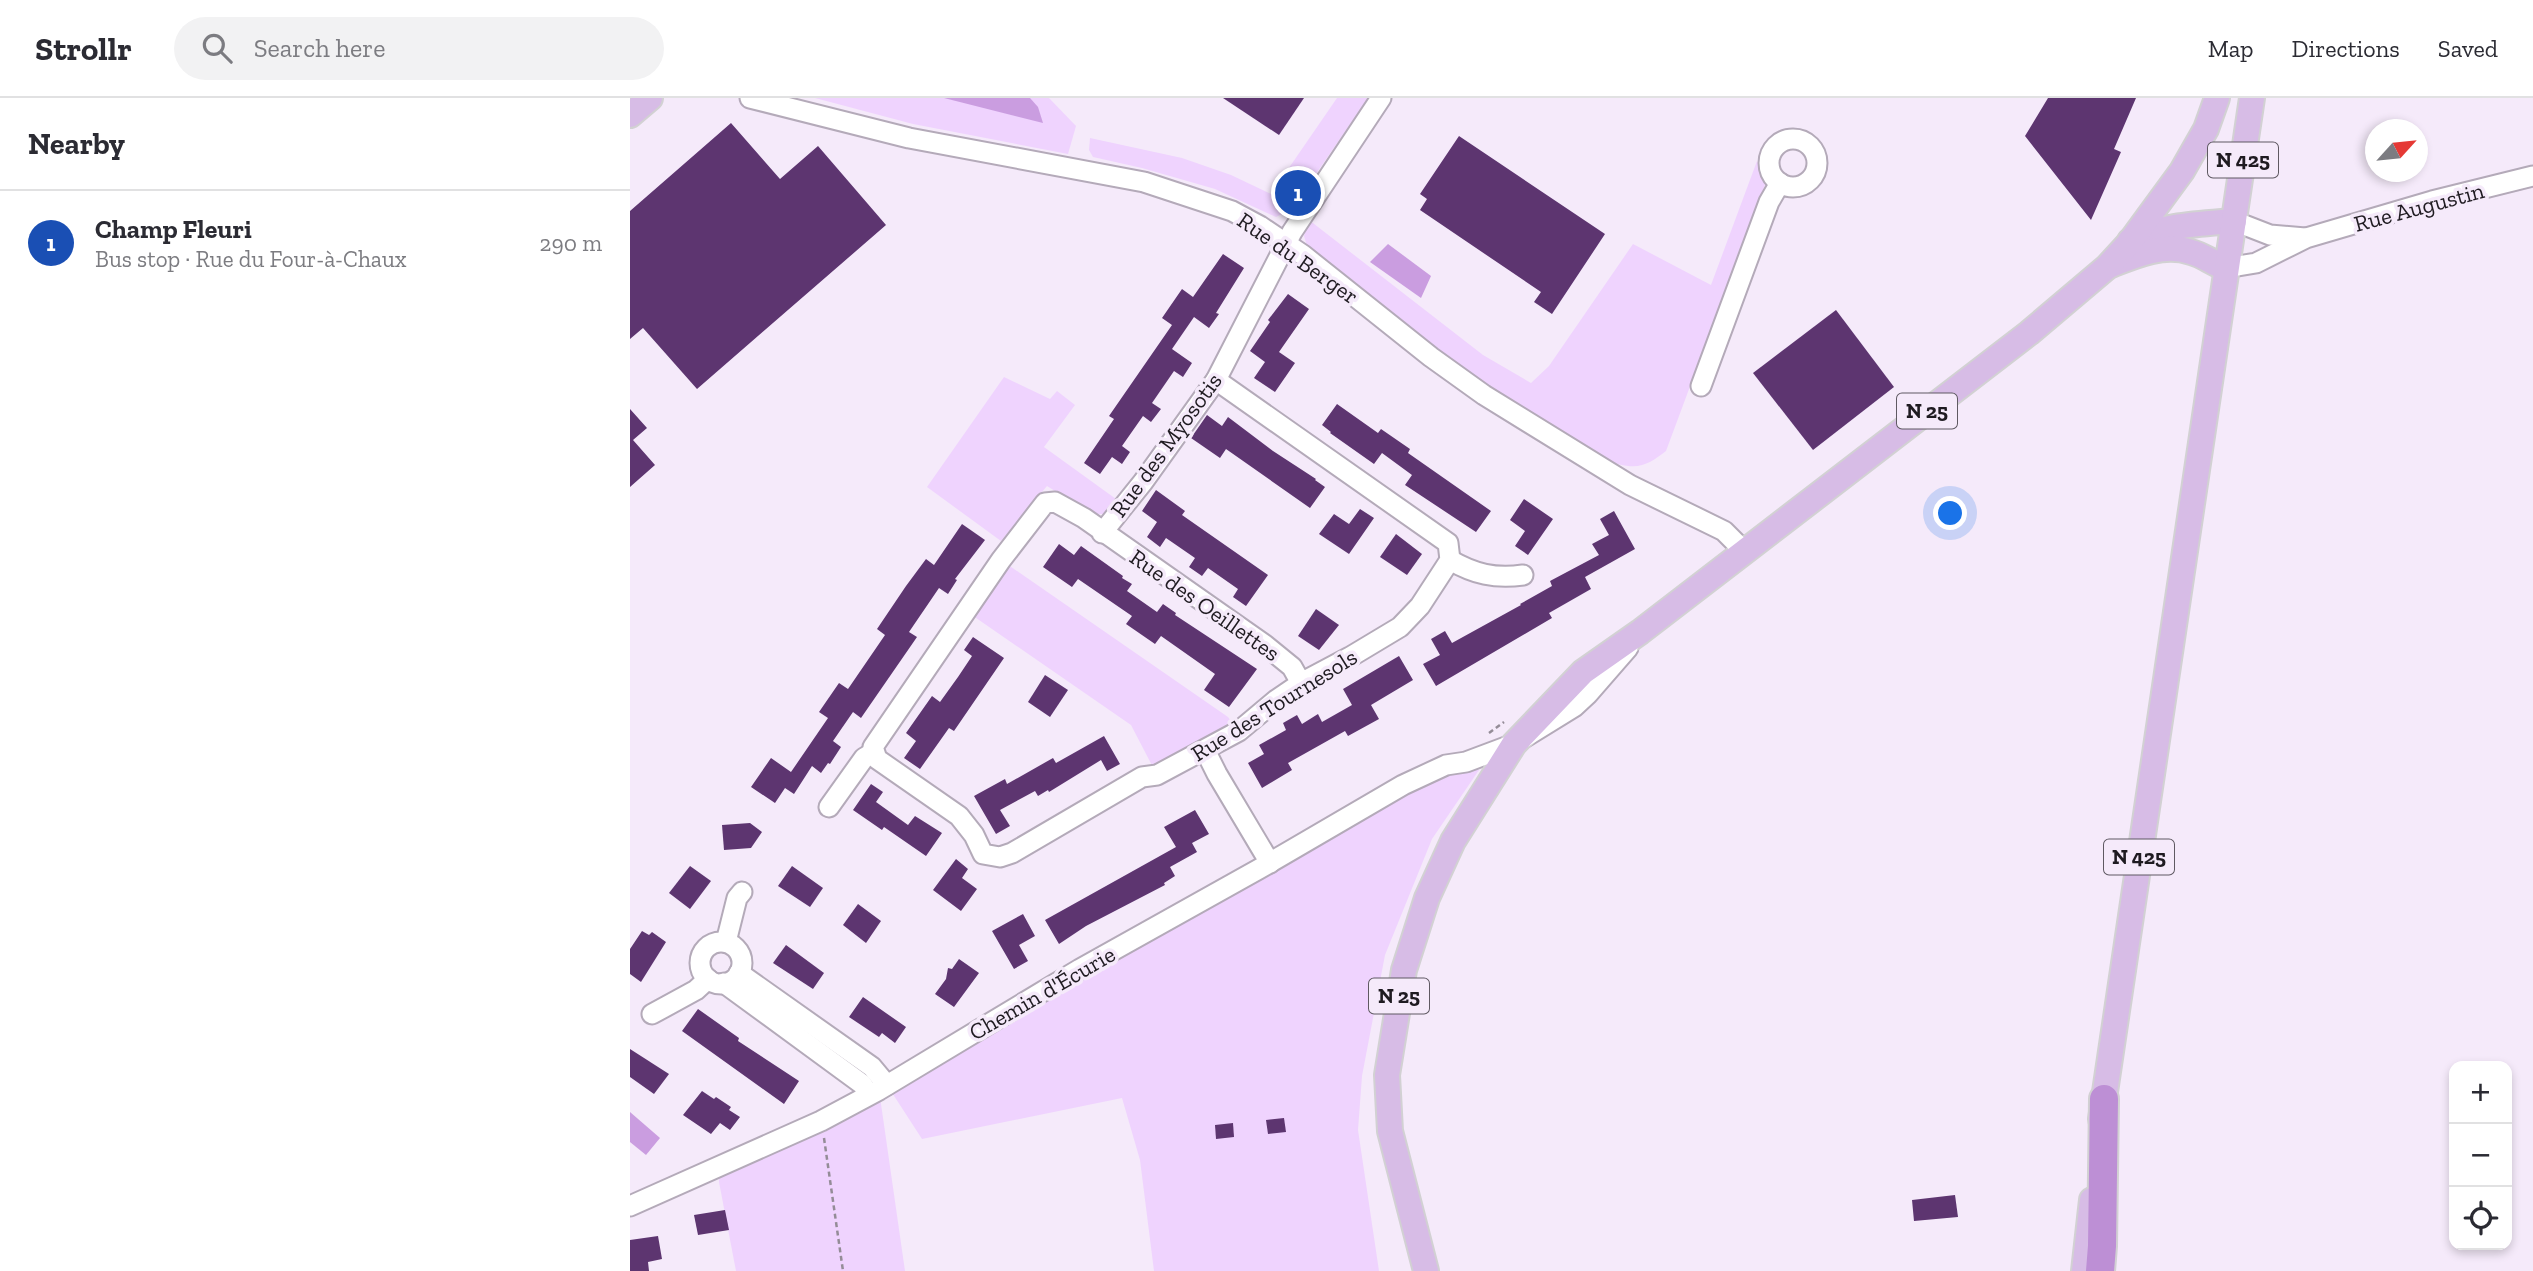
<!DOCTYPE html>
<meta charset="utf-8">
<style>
:root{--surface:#fff;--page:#f2f2f3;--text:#2b2b33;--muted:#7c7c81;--line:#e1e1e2;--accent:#1a73e8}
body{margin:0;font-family:"Zilla Slab",serif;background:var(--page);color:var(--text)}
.controls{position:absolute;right:21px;bottom:21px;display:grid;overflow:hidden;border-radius:14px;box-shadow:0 4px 10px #0003}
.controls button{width:63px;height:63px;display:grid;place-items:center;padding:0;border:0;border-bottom:2px solid var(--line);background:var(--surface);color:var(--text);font:35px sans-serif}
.compass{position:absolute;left:1735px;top:21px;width:63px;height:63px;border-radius:50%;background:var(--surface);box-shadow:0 4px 10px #0003;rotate:63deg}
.you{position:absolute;left:1321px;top:416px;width:24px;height:24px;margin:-18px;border:5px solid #fff;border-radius:50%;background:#1a73e8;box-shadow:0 0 0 10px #1a73e833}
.badge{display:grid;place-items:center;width:46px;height:46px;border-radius:50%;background:var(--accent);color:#fff;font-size:23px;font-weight:700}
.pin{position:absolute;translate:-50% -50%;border:4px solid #fff;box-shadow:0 2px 7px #0006}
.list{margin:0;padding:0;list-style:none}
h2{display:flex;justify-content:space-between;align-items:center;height:91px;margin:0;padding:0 28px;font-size:30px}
h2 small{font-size:23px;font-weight:400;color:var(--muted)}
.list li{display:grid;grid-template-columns:46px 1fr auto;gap:21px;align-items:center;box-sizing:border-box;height:105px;padding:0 28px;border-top:2px solid var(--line)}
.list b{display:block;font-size:26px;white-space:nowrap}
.list p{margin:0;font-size:23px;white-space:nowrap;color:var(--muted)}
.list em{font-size:23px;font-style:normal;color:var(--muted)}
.icon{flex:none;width:38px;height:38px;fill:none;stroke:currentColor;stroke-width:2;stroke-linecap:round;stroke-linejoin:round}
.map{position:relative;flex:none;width:1903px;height:1173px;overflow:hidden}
header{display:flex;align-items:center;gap:42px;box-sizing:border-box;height:98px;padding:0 35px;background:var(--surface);border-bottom:2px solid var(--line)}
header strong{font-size:33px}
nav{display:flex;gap:38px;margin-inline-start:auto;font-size:24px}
.search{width:490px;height:63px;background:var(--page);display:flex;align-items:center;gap:18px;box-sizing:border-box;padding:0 24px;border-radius:38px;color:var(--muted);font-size:26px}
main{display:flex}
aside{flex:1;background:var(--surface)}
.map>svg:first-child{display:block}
</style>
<header>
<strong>Strollr</strong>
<div class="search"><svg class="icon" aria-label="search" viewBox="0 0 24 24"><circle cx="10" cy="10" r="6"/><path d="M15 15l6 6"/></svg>Search here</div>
<nav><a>Map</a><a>Directions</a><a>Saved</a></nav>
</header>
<main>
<aside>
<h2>Nearby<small></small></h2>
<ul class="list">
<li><span class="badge" style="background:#1a4fb4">1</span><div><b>Champ Fleuri</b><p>Bus stop · Rue du Four-à-Chaux</p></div><em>290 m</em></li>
</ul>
</aside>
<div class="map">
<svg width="1903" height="1173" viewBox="0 0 1903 1173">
<rect width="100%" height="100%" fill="#f5eafa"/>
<!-- green -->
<g fill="#efd3fe">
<path d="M185 0H419L446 28 438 56 283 26Z"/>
<path d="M707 0H738L662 111 646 119 585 91 512 70 463 59 459 52 460 40 552 60 601 77 641 96Z"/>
<path d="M1127 63 1136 84 1036 353C1024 362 1014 370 998 368 972 365 949 346 927 333 840 278 759 214 678 151L674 138 679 122 853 257 901 285 919 268 1003 146 1081 187Z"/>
<path d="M374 279 420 301 427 293 445 307 414 349 486 401 474 416H462L417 388 371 443 297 389Z"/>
<path d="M371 462 598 619 609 633 527 677 501 627 336 513Z"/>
<path d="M836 664 849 672 802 741 755 857 732 978 728 1032 749 1173H524L510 1062 492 1000 292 1041 257 987 450 871Z"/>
<path d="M249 992 275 1173H106L89 1084V1069Z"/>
</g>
<!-- water -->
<g fill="#ca9de0">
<path d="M314 0H400L408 9 413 25Z"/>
<path d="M758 146 801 178 791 200 740 164Z"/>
<path d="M0 1014 30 1040 16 1057 0 1044Z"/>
</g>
<!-- building -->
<g fill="#5d3570">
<path d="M593 0H674L649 37Z"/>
<path d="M1418 0H1506L1484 51 1491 54 1461 122 1395 38Z"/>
<path d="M101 25 150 81 188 48 256 127 67 291 13 230 0 241V113Z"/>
<path d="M829 38 975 136 922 216 904 204 911 194 790 112 797 101 790 96Z"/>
<path d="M593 156 614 170 586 215 589 216 579 230 564 219 542 251 562 265 553 279 544 273 522 305 531 311 521 324 513 318 492 348 500 354 492 366 482 359 470 376 454 365 484 321 479 318 542 227 532 220 552 191 563 199Z"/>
<path d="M658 196 679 211 649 254 665 265 645 294 624 280 635 264 620 253 640 224 638 222Z"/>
<path d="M1206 212 1264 289 1183 352 1123 275Z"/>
<path d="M707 306 748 335 751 331 780 351 778 355 861 413 846 434 775 387 782 377 752 355 744 366 700 335 701 334 692 327Z"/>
<path d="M0 311 17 330 3 342 25 367 0 389Z"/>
<path d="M577 317 592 328 598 319 643 353 686 381 685 382 695 389 680 410 596 351 590 360 561 340Z"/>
<path d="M526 392 555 413 552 417 638 477 616 508 603 499 608 491 578 470 572 478 559 469 565 460 536 440 530 449 517 439 527 424 512 413Z"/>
<path d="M894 401 923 421 898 457 885 448 895 433 880 422Z"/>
<path d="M730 411 744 420 719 456 689 436 704 416 719 426Z"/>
<path d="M984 413 1005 451 955 479 961 491 919 515 922 520 806 588 793 566 810 557 801 541 815 533 822 545 891 507 890 506 922 488 920 483 969 457 962 446 979 437 970 421Z"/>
<path d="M332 426 355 442 325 481 327 482 318 496 309 490 279 534 287 539 231 620 223 614 203 643 211 649 200 666 198 665 191 675 182 668 164 696 155 690 145 705 121 689 141 660 161 674 198 620 189 614 209 585 218 591 255 537 247 531 276 488 296 461 304 467Z"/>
<path d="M766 436 792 456 777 477 750 459Z"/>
<path d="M429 446 444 457 451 448 493 478 492 480 502 486 497 493 527 514 533 506 546 515 545 517 627 571 599 609 574 592 585 576 531 538 525 546 496 526 502 518 448 481 442 489 413 469Z"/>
<path d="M686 511 709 527 689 552 668 538Z"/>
<path d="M343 539 374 560 324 633 319 630 290 671 274 660 286 643 276 635 302 598 310 604 328 579 342 558 334 552Z"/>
<path d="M769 558 783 582 741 607 749 621 718 638 715 633 658 665 662 672 632 690 618 665 634 656 629 647 656 632 653 625 667 617 672 626 688 616 692 624 722 607 713 591Z"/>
<path d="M415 577 438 592 420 619 398 604Z"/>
<path d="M474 638 490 666 477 673 471 662 419 694 418 692 408 698 405 693 370 712 380 728 366 736 344 698 375 681 377 686 423 660 426 665Z"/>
<path d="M241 686 253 694 246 704 278 727 285 718 312 735 296 758 254 729 252 732 223 712Z"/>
<path d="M565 712 579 736 562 745 567 754 540 769 545 778 534 785 535 787 456 828 429 846 415 822 546 749 534 729Z"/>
<path d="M120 725 132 734 121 750 94 752 92 727Z"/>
<path d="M326 761 338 771 332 780 347 791 331 813 303 792Z"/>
<path d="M60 768 81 783 60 811 39 795Z"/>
<path d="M162 768 193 790 180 809 148 788Z"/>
<path d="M228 806 251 823 236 845 213 827Z"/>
<path d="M393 816 405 838 389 847 398 863 384 871 362 833Z"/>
<path d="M12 833 19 837 22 834 36 844 11 884 0 876V851Z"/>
<path d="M156 847 194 875 183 891 143 865Z"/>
<path d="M329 861 349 875 324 909 305 896 316 881 318 870 322 871Z"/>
<path d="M233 899 276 929 265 945 252 935 249 939 219 919Z"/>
<path d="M68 911 109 940 108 943 169 983 154 1006 52 933Z"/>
<path d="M0 951 39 976 24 996 0 979Z"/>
<path d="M72 993 84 1001 86 999 101 1009 99 1012 110 1019 100 1032 90 1025 81 1036 53 1017Z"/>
<path d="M654 1020 656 1034 638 1036 636 1022Z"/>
<path d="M603 1025 604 1039 586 1041 585 1027Z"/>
<path d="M1325 1097 1328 1119 1284 1123 1282 1102Z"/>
<path d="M95 1112 99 1132 68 1137 64 1117Z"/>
<path d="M28 1138 32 1161 18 1164 19 1173H0V1142Z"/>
</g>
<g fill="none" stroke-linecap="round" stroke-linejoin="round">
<defs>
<g id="minor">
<path d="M120 0 279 40 514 84 602 113 630 128 673 157 801 259 854 297 1000 387 1094 433 1113 452"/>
<circle cx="1163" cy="65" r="24"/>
<path d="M1604 123 1640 137 1675 140"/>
<path d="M1596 170 1626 165 1676 140 1802 103 1903 78"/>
<path d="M586 282 818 445 820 462 790 508 770 529 720 559 671 585 646 602 609 633 527 677 512 679 382 755 370 759 353 756 344 737 329 718 247 661 243 649 371 462 415 405 425 404 454 420 635 547 662 569 671 585"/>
<path d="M1071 288 1139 104 1150 85"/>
<path d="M472 435 513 384 586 282 662 134 751 0"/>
<path d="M820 462C844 476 865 481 893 477"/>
<path d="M575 652 587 676 640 765"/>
<path d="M199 709 234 660 244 654"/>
<path d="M96 844 107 800 112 794"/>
<circle cx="91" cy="865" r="21"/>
<path d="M109 875 242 969 257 987"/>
<path d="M94 885 232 986 239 996"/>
<path d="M22 916 66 892 78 881"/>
<path d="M0 1108 191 1023 249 992 450 871 629 771 773 687 816 667 836 664 884 646 944 609 958 596 998 550"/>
</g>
<g id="major">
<path d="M0 17 20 0"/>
<path d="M1500 143C1532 127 1568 126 1604 123"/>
<path d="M1481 167C1506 157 1534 145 1561 154 1573 157 1584 166 1596 170"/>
<path d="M1471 1021 1622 0"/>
<path d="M796 1173 760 1033 757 977 774 872 797 800 823 743 884 646 953 574 1010 534 1399 235 1477 169 1500 144 1552 73 1576 31 1587 0"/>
<path d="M1454 1173 1462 1102"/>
</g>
<path id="highway" d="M1470 1173 1472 1148 1474 1001"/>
</defs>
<!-- minor casing -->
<use href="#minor" stroke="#b4aab9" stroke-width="23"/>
<!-- major casing -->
<use href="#major" stroke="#d2d1d3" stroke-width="28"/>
<!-- highway casing -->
<use href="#highway" stroke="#d2d1d3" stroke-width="32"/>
<!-- path -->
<g stroke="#948c97" stroke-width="2.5" stroke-dasharray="5 3.5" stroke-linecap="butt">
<path d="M859 635 874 624"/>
<path d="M194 1040 213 1173"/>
</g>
<!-- minor -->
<use href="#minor" stroke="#fff" stroke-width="19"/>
<!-- major -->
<use href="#major" stroke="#d7bce6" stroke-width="24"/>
<!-- highway -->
<use href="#highway" stroke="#bd8fd5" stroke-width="28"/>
</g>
<g text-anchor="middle" stroke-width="7" stroke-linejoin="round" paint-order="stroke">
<!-- shield labels -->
<g fill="#f5eafa" stroke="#5f5962" stroke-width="2">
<rect x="1578" y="44.5" width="70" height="35" rx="5"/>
<rect x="1267" y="295.5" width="60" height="35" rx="5"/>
<rect x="1474" y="741.5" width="70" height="35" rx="5"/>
<rect x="739" y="880.5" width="60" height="35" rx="5"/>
</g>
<g font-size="21" font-weight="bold" fill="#1f1b21">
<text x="1613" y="69">N 425</text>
<text x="1297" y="320">N 25</text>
<text x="1509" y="766">N 425</text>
<text x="769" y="905">N 25</text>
</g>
<!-- street labels -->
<g font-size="23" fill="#1f1b21" stroke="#f5eafa">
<text transform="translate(1789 109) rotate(-15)" y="8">Rue Augustin</text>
<text transform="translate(668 160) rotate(35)" y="8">Rue du Berger</text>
<text transform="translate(536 347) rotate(-54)" y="8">Rue des Myosotis</text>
<text transform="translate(575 507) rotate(35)" y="8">Rue des Oeillettes</text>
<text transform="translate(644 607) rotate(-32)" y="8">Rue des Tournesols</text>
<text transform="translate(412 895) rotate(-30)" y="8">Chemin d'Écurie</text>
</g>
</g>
</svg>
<div class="controls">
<button>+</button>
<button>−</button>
<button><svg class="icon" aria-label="locate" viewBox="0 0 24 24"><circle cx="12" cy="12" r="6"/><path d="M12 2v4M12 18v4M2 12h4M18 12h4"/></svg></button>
</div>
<svg class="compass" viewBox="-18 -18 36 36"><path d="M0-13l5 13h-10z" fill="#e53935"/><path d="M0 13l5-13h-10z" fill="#7c7c81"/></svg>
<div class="you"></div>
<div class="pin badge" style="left:668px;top:95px;background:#1a4fb4">1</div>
</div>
</main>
